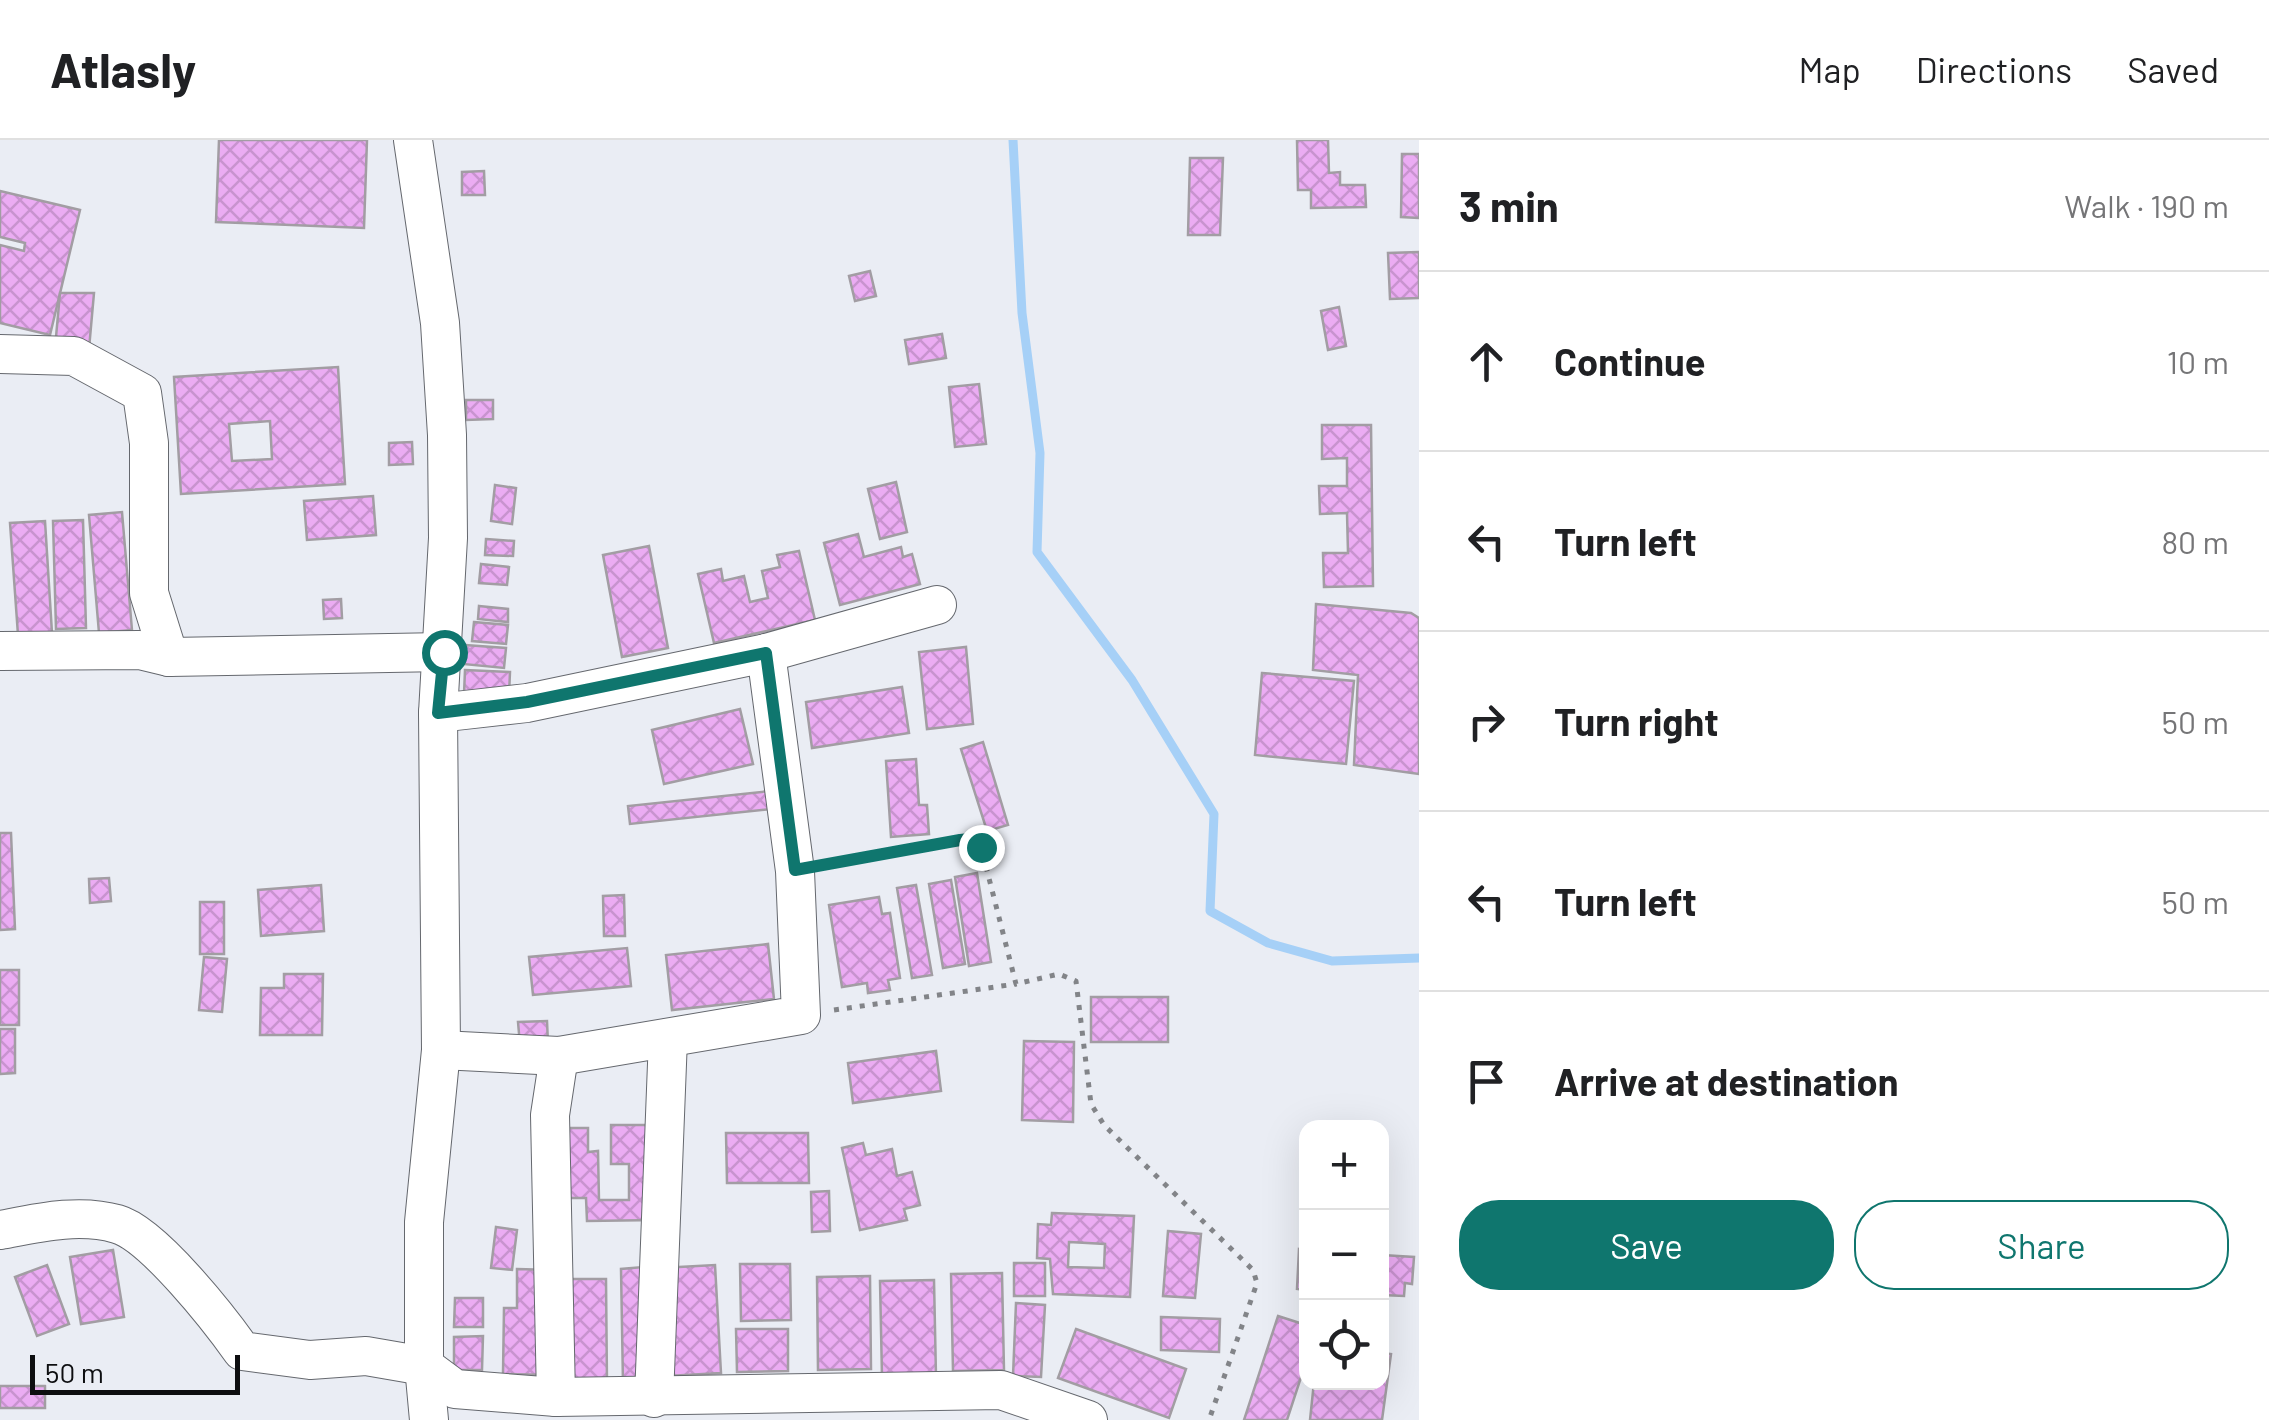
<!DOCTYPE html>
<meta charset="utf-8">
<style>
:root{--surface:#fff;--page:#f6f6f6;--text:#202124;--muted:#757577;--line:#e0e0e0;--accent:#0f766e}
body{margin:0;font-family:Barlow,sans-serif;background:var(--page);color:var(--text)}
.controls{position:absolute;right:30px;bottom:30px;display:grid;overflow:hidden;border-radius:20px;box-shadow:0 10px 40px #0002}
.controls button{width:90px;height:90px;display:grid;place-items:center;padding:0;border:0;border-bottom:2px solid var(--line);background:var(--surface);color:var(--text);font:50px sans-serif}
.scale{position:absolute;left:30px;bottom:25px;width:210px;box-sizing:border-box;padding-left:10px;border:5px solid #0d0e10;border-top:0;font-size:28px;line-height:35px;white-space:nowrap;color:#0d0e10;-webkit-text-stroke:8px #eaedf4;paint-order:stroke}
.stop{position:absolute;width:30px;height:30px;margin:-22px;border:8px solid #0f766e;border-radius:50%;background:#fff}
.stop.end{background:#0f766e;border-color:#fff;box-shadow:0 2px 10px #0008}
.list{margin:0;padding:0;list-style:none}
h2{display:flex;justify-content:space-between;align-items:center;height:130px;margin:0;padding:0 40px;font-size:42px}
h2 small{font-size:32px;font-weight:400;color:var(--muted)}
.list li{display:grid;grid-template-columns:65px 1fr auto;gap:30px;align-items:center;box-sizing:border-box;height:180px;padding:0 40px;border-top:2px solid var(--line)}
.list b{display:block;font-size:38px;white-space:nowrap}
.list em{font-size:32px;font-style:normal;color:var(--muted)}
.actions{display:flex;gap:20px;padding:30px 40px}
.actions a{flex:1;padding:22px 0;border:2px solid var(--accent);border-radius:40px;text-align:center;font-size:35px;color:var(--accent)}
.actions .main{background:var(--accent);color:#fff}
.icon{flex:none;width:55px;height:55px;fill:none;stroke:currentColor;stroke-width:2;stroke-linecap:round;stroke-linejoin:round}
.map{position:relative;flex:none;width:1419px;height:1280px;overflow:hidden}
header{display:flex;align-items:center;gap:60px;box-sizing:border-box;height:140px;padding:0 50px;background:var(--surface);border-bottom:2px solid var(--line)}
header strong{font-size:48px}
nav{display:flex;gap:55px;margin-inline-start:auto;font-size:35px}
main{display:flex}
aside{flex:1;background:var(--surface)}
.map>svg:first-child{display:block}
</style>
<header>
<strong>Atlasly</strong>
<nav><a>Map</a><a>Directions</a><a>Saved</a></nav>
</header>
<main>
<div class="map">
<svg width="1419" height="1280" viewBox="0 0 1419 1280">
<defs>
<pattern id="building-cross-hatch" width="8" height="8" patternUnits="userSpaceOnUse" patternTransform="scale(2.5)"><rect width="8" height="8" fill="#ebacf3"/><path d="M0 0l8 8M0 8l8-8" fill="none" stroke="#c893cf"/></pattern>
</defs>
<rect width="100%" height="100%" fill="#eaedf4"/>
<g fill="none" stroke-linecap="round" stroke-linejoin="round">
<!-- stream -->
<path stroke="#a6d0f7" stroke-width="9" d="M1013 0 1022 173 1040 313 1037 412 1132 540 1214 674 1210 771 1268 803 1332 821 1419 818"/>
</g>
<!-- building -->
<g fill="url(#building-cross-hatch)" stroke="#a29da3" stroke-width="2.5" fill-rule="evenodd">
<path d="M219 0H367L364 88 216 82Z"/>
<path d="M1297 0H1328L1329 33 1340 32V45H1365L1366 67 1311 68V50H1298Z"/>
<path d="M1402 14H1419V78L1401 77Z"/>
<path d="M1190 18H1223L1220 95H1188Z"/>
<path d="M484 31 485 55H462V32Z"/>
<path d="M0 51 80 70 50 195 0 183V105L24 111 25 103 0 97Z"/>
<path d="M1419 112V158L1390 159 1388 113Z"/>
<path d="M870 131 876 156 855 161 849 136Z"/>
<path d="M60 153H94L89 209 55 208Z"/>
<path d="M1339 167 1346 206 1328 210 1321 171Z"/>
<path d="M942 194 946 218 909 224 905 200Z"/>
<path d="M338 227 345 344 181 354 174 237ZM270 281 272 319 232 321 229 284Z"/>
<path d="M979 244 986 304 955 307 949 247Z"/>
<path d="M466 260H493V279L466 280Z"/>
<path d="M1322 285H1371L1373 446 1324 447 1323 413H1348L1347 373 1320 374 1319 346H1347V318L1322 319Z"/>
<path d="M412 302 413 324 389 325V303Z"/>
<path d="M896 342 907 392 880 399 868 349Z"/>
<path d="M495 345 516 348 512 384 491 381Z"/>
<path d="M373 356 376 395 307 400 304 361Z"/>
<path d="M122 372 132 490 99 493 89 375Z"/>
<path d="M83 380 86 488 56 489 53 381Z"/>
<path d="M45 381 52 493 18 495 10 383Z"/>
<path d="M858 394 864 417 901 407 903 417 912 414 920 444 840 465 824 403Z"/>
<path d="M486 399 514 401 513 416 485 415Z"/>
<path d="M649 406 668 508 622 517 603 415Z"/>
<path d="M799 411 815 480 714 503 698 434 721 429 723 441 744 436 750 462 768 458 762 431 780 427 777 415Z"/>
<path d="M481 424 509 427 507 445 479 443Z"/>
<path d="M341 459 342 478 324 479 323 460Z"/>
<path d="M1316 464 1411 473 1419 478V634L1354 625 1358 535 1313 530Z"/>
<path d="M479 466 508 469V482L478 479Z"/>
<path d="M474 482 508 485 506 504 472 501Z"/>
<path d="M465 505 506 508 504 528 463 524Z"/>
<path d="M966 507 973 584 927 589 919 512Z"/>
<path d="M465 530 510 532 509 555 464 554Z"/>
<path d="M1262 533 1354 541 1346 624 1255 615Z"/>
<path d="M902 547 909 593 812 608 806 562Z"/>
<path d="M740 569 753 624 664 644 652 590Z"/>
<path d="M983 602 1008 685 987 691 961 609Z"/>
<path d="M916 619 919 665H927L929 694 891 697 886 621Z"/>
<path d="M770 651 772 669 630 684 628 666Z"/>
<path d="M0 693H11L15 789 0 790Z"/>
<path d="M977 733 991 822 969 826 955 737Z"/>
<path d="M109 738 111 761 90 763 89 739Z"/>
<path d="M951 740 965 824 943 828 929 744Z"/>
<path d="M321 745 324 791 261 796 258 750Z"/>
<path d="M916 745 932 835 912 838 897 748Z"/>
<path d="M624 755 625 796H604L603 756Z"/>
<path d="M879 757 882 774 890 773 900 838 888 840 890 850 868 853 867 843 842 847 829 765Z"/>
<rect x="200" y="762" width="24" height="52"/>
<path d="M768 804 774 859 672 870 666 815Z"/>
<path d="M627 808 631 846 533 855 529 817Z"/>
<path d="M204 817 227 819 222 872 199 870Z"/>
<rect x="0" y="830" width="19" height="55"/>
<path d="M284 834H323L322 895H260L261 848H284Z"/>
<rect x="1091" y="857" width="77" height="45"/>
<path d="M547 881 548 903 520 905 518 882Z"/>
<path d="M0 889H15V933L0 934Z"/>
<path d="M1024 901 1074 902 1073 982 1022 980Z"/>
<path d="M936 911 941 951 853 963 848 923Z"/>
<path d="M611 985H656L657 1080 587 1081 586 1058H569L568 988H588V1012L598 1011 599 1060H629V1024H611Z"/>
<path d="M726 993H808L809 1043H727Z"/>
<path d="M863 1003 866 1015 892 1009 897 1036 912 1032 920 1065 904 1069 907 1080 860 1090 842 1008Z"/>
<path d="M829 1051 830 1091 812 1092 811 1052Z"/>
<path d="M1052 1073 1134 1076 1130 1157 1053 1154 1050 1119 1037 1118 1038 1084 1051 1085ZM1069 1102 1105 1104 1104 1128 1068 1127Z"/>
<path d="M496 1087 517 1090 512 1130 491 1128Z"/>
<path d="M1168 1091 1201 1094 1195 1158 1163 1156Z"/>
<path d="M1299 1109 1306 1110V1150L1297 1149Z"/>
<path d="M113 1110 124 1177 81 1184 70 1117Z"/>
<path d="M1382 1115 1414 1117 1412 1144 1405 1143 1404 1156 1382 1155Z"/>
<rect x="1014" y="1123" width="31" height="33"/>
<path d="M740 1124H790L791 1180 741 1181Z"/>
<path d="M47 1125 69 1184 37 1196 15 1137Z"/>
<path d="M715 1125 721 1233 667 1236 661 1128Z"/>
<path d="M643 1127 645 1244H623L621 1129Z"/>
<path d="M517 1129 551 1130 548 1235 503 1234 504 1168H517Z"/>
<path d="M1002 1133 1004 1230 953 1231 951 1134Z"/>
<path d="M870 1136 871 1229 818 1230 817 1137Z"/>
<path d="M566 1139H606L607 1243 567 1244Z"/>
<path d="M934 1140 936 1236 882 1237 880 1141Z"/>
<path d="M455 1158H483V1187H454Z"/>
<path d="M1016 1163 1045 1165 1041 1237 1013 1236Z"/>
<path d="M1278 1176 1306 1185V1222L1287 1280H1244Z"/>
<path d="M1161 1177 1220 1179 1219 1212 1161 1210Z"/>
<path d="M736 1189H788V1231L737 1232Z"/>
<path d="M1076 1189 1186 1229 1169 1278 1058 1238Z"/>
<path d="M483 1196 482 1230H454V1197Z"/>
<path d="M1382 1213 1391 1214 1382 1280H1310L1314 1242H1382Z"/>
<rect x="0" y="1246" width="45" height="22"/>
</g>
<g fill="none" stroke-linecap="round" stroke-linejoin="round">
<defs>
<g id="minor">
<path d="M413 0 440 183 447 295 448 398 438 573 441 910 424 1082V1226L429 1280"/>
<path d="M0 214 74 216 142 253 149 303V453L169 517"/>
<path d="M0 511 140 510 169 517 443 512"/>
<path d="M438 573 527 563 766 513 937 465"/>
<path d="M441 910 559 916 801 875 795 731 766 513"/>
<path d="M0 1090C37 1083 79 1073 117 1084 153 1094 220 1180 242 1211L310 1220 366 1216 424 1226 455 1249 556 1257 1001 1250 1088 1280"/>
<path d="M556 1257 550 975 559 916"/>
<path d="M654 1258 668 898"/>
</g>
</defs>
<!-- minor casing -->
<use href="#minor" stroke="#65686e" stroke-width="40"/>
<!-- path -->
<g stroke="#828488" stroke-width="5" stroke-dasharray="5 8" stroke-linecap="butt">
<path d="M824 724 971 699 981 707 1016 844 1059 834 1076 841 1091 964 1104 985 1253 1130 1257 1143 1209 1280"/>
<path d="M834 870 1016 844"/>
</g>
<!-- minor -->
<use href="#minor" stroke="#fff" stroke-width="38"/>
</g>
<g fill="none" stroke-linecap="round" stroke-linejoin="round">
<!-- route -->
<path stroke="#0f766e" stroke-width="12" d="M444 512 438 573 527 562 766 513 795 730 960 700 970 699 981 707"/>
</g>
</svg>
<div class="controls">
<button>+</button>
<button>−</button>
<button><svg class="icon" aria-label="locate" viewBox="0 0 24 24"><circle cx="12" cy="12" r="6"/><path d="M12 2v4M12 18v4M2 12h4M18 12h4"/></svg></button>
</div>
<div class="scale">50 m</div>
<div class="stop" style="left:444px;top:512px"></div>
<div class="stop end" style="left:981px;top:707px"></div>
</div>
<aside>
<h2>3 min<small>Walk · 190 m</small></h2>
<ul class="list">
<li><svg class="icon" aria-label="ahead" viewBox="0 0 24 24"><path d="M12 20V5M6 11l6-6 6 6"/></svg><div><b>Continue</b></div><em>10 m</em></li>
<li><svg class="icon" aria-label="left" viewBox="0 0 24 24"><path d="M17 20v-9H6M10 6l-5 5 5 5"/></svg><div><b>Turn left</b></div><em>80 m</em></li>
<li><svg class="icon" aria-label="right" viewBox="0 0 24 24"><path d="M7 20v-9h11M14 6l5 5-5 5"/></svg><div><b>Turn right</b></div><em>50 m</em></li>
<li><svg class="icon" aria-label="left" viewBox="0 0 24 24"><path d="M17 20v-9H6M10 6l-5 5 5 5"/></svg><div><b>Turn left</b></div><em>50 m</em></li>
<li><svg class="icon" aria-label="arrive" viewBox="0 0 24 24"><path d="M6 21V4h12l-3 4 3 4H6"/></svg><div><b>Arrive at destination</b></div></li>
</ul>
<div class="actions"><a class="main">Save</a><a>Share</a></div>
</aside>
</main>
